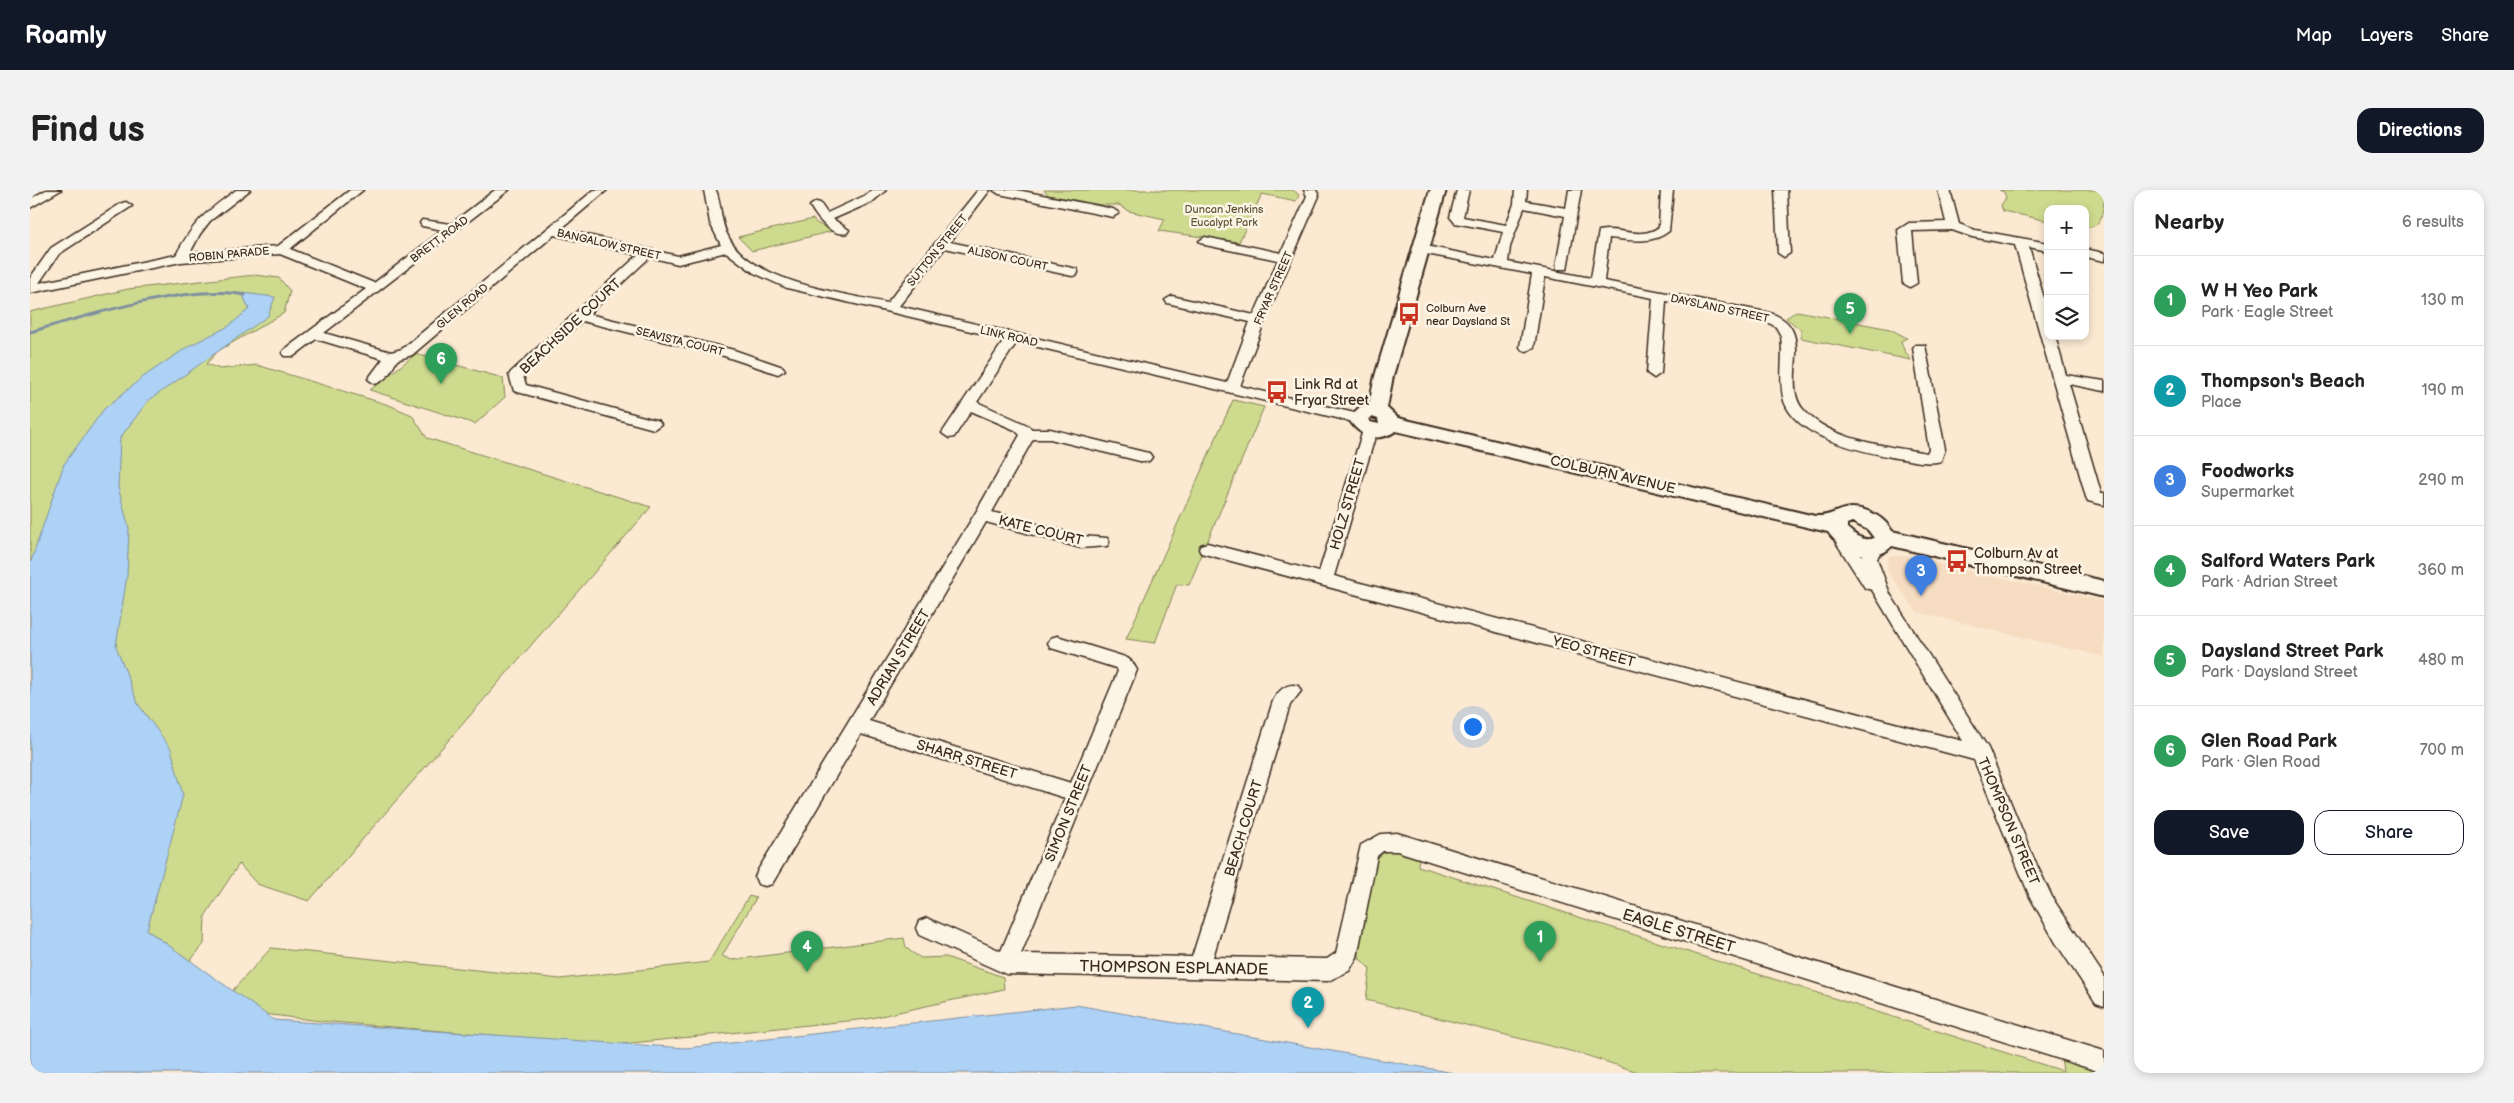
<!DOCTYPE html>
<meta charset="utf-8">
<style>
:root{--surface:#fff;--page:#f2f2f2;--text:#222;--muted:#767676;--line:#e0e0e0;--accent:#111827}
body{margin:0;font-family:"Balsamiq Sans",sans-serif;background:var(--page);color:var(--text)}
.controls{position:absolute;right:15px;top:15px;display:grid;overflow:hidden;border-radius:10px;box-shadow:0 2px 8px #0003}
.controls button{width:45px;height:45px;display:grid;place-items:center;padding:0;border:0;border-bottom:1px solid var(--line);background:var(--surface);color:var(--text);font:25px sans-serif}
.you{position:absolute;left:1442px;top:536px;width:18px;height:18px;margin:-12px;border:4px solid #fff;border-radius:50%;background:#1a73e8;box-shadow:0 0 0 8px #1a73e833}
.badge{display:grid;place-items:center;width:32px;height:32px;border-radius:50%;background:var(--accent);color:#fff;font-size:16px;font-weight:700}
.pin{position:absolute;translate:-50% -41px;filter:drop-shadow(0 1px 2px #0008)}
.pin::after{content:'';position:absolute;top:26px;width:18px;height:15px;background:inherit;clip-path:polygon(0 0,100% 0,50% 100%)}
.list{margin:0;padding:0;list-style:none}
h2{display:flex;justify-content:space-between;align-items:center;height:65px;margin:0;padding:0 20px;font-size:21px}
h2 small{font-size:16px;font-weight:400;color:var(--muted)}
.list li{display:grid;grid-template-columns:32px 1fr auto;gap:15px;align-items:center;box-sizing:border-box;height:90px;padding:0 20px;border-top:1px solid var(--line)}
.list b{display:block;font-size:19px;white-space:nowrap}
.list p{margin:0;font-size:16px;white-space:nowrap;color:var(--muted)}
.list em{font-size:16px;font-style:normal;color:var(--muted)}
.actions{display:flex;gap:10px;padding:15px 20px}
.actions a{flex:1;padding:11px 0;border:1px solid var(--accent);border-radius:15px;text-align:center;font-size:18px;color:var(--accent)}
.actions .main{background:var(--accent);color:#fff}
.icon{flex:none;width:28px;height:28px;fill:none;stroke:currentColor;stroke-width:2;stroke-linecap:round;stroke-linejoin:round}
.map{position:relative;flex:none;width:2074px;height:883px;overflow:hidden;border-radius:15px}
header{display:flex;align-items:center;gap:30px;box-sizing:border-box;height:70px;padding:0 25px;background:var(--accent);color:#fff}
header strong{font-size:24px}
nav{display:flex;gap:28px;margin-inline-start:auto;font-size:18px}
.intro{display:flex;align-items:center;justify-content:space-between;box-sizing:border-box;height:120px;padding:0 30px}
h1{margin:0;font-size:35px}
.button{padding:12px 22px;border-radius:15px;background:var(--accent);color:#fff;font-size:18px;font-weight:700}
main{display:flex;gap:30px;padding:0 30px}
aside{flex:1;background:var(--surface);border-radius:15px;box-shadow:0 2px 8px #0003}
.map>svg:first-child{display:block}
</style>
<header>
<strong>Roamly</strong>
<nav><a>Map</a><a>Layers</a><a>Share</a></nav>
</header>
<div class="intro"><h1>Find us</h1><a class="button">Directions</a></div>
<main>
<div class="map">
<svg width="2074" height="883" viewBox="0 0 2074 883">
<rect width="100%" height="100%" fill="#fbe9d2"/>
<filter id="ink" filterUnits="userSpaceOnUse"><feTurbulence type="fractalNoise" baseFrequency=".02" numOctaves="2"/><feDisplacementMap in="SourceGraphic" scale="10" xChannelSelector="R" yChannelSelector="G"/><feConvolveMatrix kernelMatrix="1 2 1 2 8 2 1 2 1" color-interpolation-filters="sRGB"/></filter>
<g filter="url(#ink)">
<!-- built -->
<path fill="#f6ddc2" d="M1858 366H1875L2074 411V467L1887 422 1857 381Z"/>
<!-- green -->
<g fill="#cedb8e" stroke="#848256">
<path d="M1014 0H1263L1269 5 1266 11 1232 4 1209 52 1129 41 1135 29 1098 21 1089 15H1071L1018 5Z"/>
<path d="M1969 0H2074C2074 15 2074 40 2055 37V19H2018V31L1973 21 1971 15 1976 8 1974 2Z"/>
<path d="M783 29 786 33 803 41 722 61 708 47Z"/>
<path d="M225 85 249 88 260 101 254 123 188 161 176 174 190 179 227 175 359 215 382 225 397 248 621 317 279 711 227 694 209 674 175 726 174 754 160 771 117 740 0 684V122L98 99Z"/>
<path d="M1767 121 1860 139 1877 148 1871 151 1874 160 1881 170 1771 148V140L1756 128Z"/>
<path d="M386 164 473 188 475 207 445 234 340 200Z"/>
<path d="M1203 210 1234 217 1159 395 1147 394 1125 453 1096 449Z"/>
<path d="M1363 660 1389 667 1388 676 2033 881 2031 868 2074 883H1611L1552 864 1336 810 1340 779 1329 768V760L1346 670 1355 661Z"/>
<path d="M719 706 726 708 692 766 702 770 874 748 876 757 881 762 891 768 916 767 973 787 974 799 837 829 582 855 290 831 226 823 196 808 241 758 530 789 679 772Z"/>
</g>
<!-- water -->
<path fill="#add2f6" stroke="#7f8fa0" d="M212 103 245 107 238 126 118 211 90 248 88 297 99 338 97 386 86 456 108 514 141 559 153 605 117 740 244 830 656 858 1046 815 1424 883H0V374L34 274 74 219 113 187 159 156 199 136 219 119Z"/>
<g fill="none" stroke-linecap="round" stroke-linejoin="round">
<!-- stream -->
<path stroke="#7f8fa0" stroke-width="3" d="M0 142C55 126 161 93 215 105"/>
<defs>
<g id="minor">
<path d="M16 0H31L0 18V9Z"/>
<path d="M206 0H220L180 31 170 44 160 63 248 56 320 0H333L260 59 344 93 413 40 392 36 390 33 392 30 421 34 465 0H479L294 143 361 162 372 159 564 0H577L531 39 648 66 691 55 680 33 674 0H686C692 16 690 33 699 48 724 93 812 103 857 113L948 0H960L920 52 1047 79 1048 82 1047 85 1042 86 915 58 869 116 1197 193 1220 132 1137 113 1135 110 1142 106 1224 125 1248 70 1175 55 1169 51 1175 47 1251 63 1277 6 1274 0H1286L1289 6 1235 130 1210 196 1333 225 1335 228 1333 231 1328 233 987 152 947 212 995 234 1002 239H1020L1114 262 1119 263 1122 267 1119 271 1114 272 1020 249H1003L962 322 1051 346 1077 348 1079 352 1077 356 1051 358 956 332 839 531 1041 593 1088 481 1086 478 1021 458 1018 453 1021 448 1027 446 1092 466C1100 468 1103 473 1107 480L991 764 1162 767 1243 511C1248 501 1257 492 1268 496L1271 501 1260 515 1183 767 1297 769 1306 763 1331 655 1351 644 1367 643 2074 861V883L1367 661H1353L1347 666 1327 767 1319 781 1298 791 976 784 889 745 886 738 889 731 897 728 971 761 1035 608 831 544 742 694 735 696 728 694 725 687 728 680 946 322 990 245 985 240 941 221 924 247 919 248 912 243 975 149 757 98 724 83 696 62 648 74 620 67 559 124 704 160 753 177 755 180 748 184 694 166 552 131 493 186 496 195 629 231 631 234 624 239 484 201 479 185 481 182 608 65 524 45 382 165 367 170C362 180 356 191 345 194L338 189 353 169 286 149 264 166H254L252 163 254 160 336 99 250 64 151 72 0 103V88L21 58 92 13 96 12 102 16 29 64 9 93 146 65C165 30 175 23 206 0Z"/>
<path d="M842 0H856L842 12 803 29 819 40 817 43C801 47 787 28 780 16L786 12 790 13 797 23 834 6Z"/>
<path d="M963 0H987L1083 19 1089 23 1083 27 969 4Z"/>
<path d="M1427 0H1439L1433 27 1476 35 1484 14 1485 0H1497L1496 11 1536 18 1539 0H1551L1537 79H1527L1526 76 1535 26 1494 18 1480 57 1478 72 1561 88 1569 41C1588 36 1611 51 1629 37L1631 0H1643L1639 41C1622 55 1599 50 1579 48L1574 91 1736 122C1790 135 1750 189 1772 218 1798 251 1859 256 1897 263L1899 259 1883 158 1885 155H1895L1915 259 1911 271C1896 275 1881 270 1866 268 1832 261 1767 249 1754 211 1748 191 1754 167 1751 146L1746 137 1732 129 1636 111 1631 183 1624 188 1617 183 1623 108 1515 87 1504 157 1497 161 1492 160 1490 157 1502 84 1391 63 1385 59 1391 55 1465 70 1473 42 1425 33 1420 27Z"/>
<path d="M1745 0H1757L1760 63 1754 67 1748 63Z"/>
<path d="M1908 0H1920L1929 34 1945 40 2018 53V61L1999 57 2018 122V146H2025L2036 185 2074 191V201L2039 194 2071 303H2074V315L2058 311 2056 307 1985 55 1942 47 1922 40 1882 41 1887 93 1880 97 1873 93 1868 40 1879 33 1916 32Z"/>
<path d="M2055 59 2074 63V71L2055 67Z"/>
<path d="M1340 235 1347 240 1304 386 1933 551 1842 400 1835 398 1807 354 1812 347H1824L1826 351 1824 355 1832 366 1838 353H1850L1852 357 1847 369 1860 404 1958 558 2004 669 2023 709 2074 786V816L2066 813 2026 753 2000 707 1944 570 1171 363 1169 359 1171 355 1177 353 1289 382 1333 240Z"/>
</g>
<path id="major" d="M1400 0H1416L1363 186 1357 218 1368 228 1785 326C1803 327 1807 318 1822 318 1838 318 1855 328 1862 341L2074 391V407L1862 356C1844 376 1810 360 1798 342L1366 241C1346 254 1329 246 1318 228L1330 217 1339 215 1345 186ZM1342 227 1348 229 1349 234 1340 232 1338 229ZM1822 332 1838 340 1844 348C1833 352 1825 345 1817 338V334Z"/>
</defs>
<!-- minor casing -->
<use href="#minor" stroke="#3b2a1e" stroke-width="3"/>
<!-- major casing -->
<use href="#major" stroke="#3b2a1e" stroke-width="4"/>
<!-- minor -->
<use href="#minor" fill="#fcf5e5" fill-rule="evenodd"/>
<!-- major -->
<use href="#major" fill="#fcf5e5" fill-rule="evenodd"/>
</g>
</g>
<!-- icons -->
<defs>
<symbol id="bus-bare" viewBox="-9 -9 18 18"><path d="M-5-6H5V4H4V6H2V4H-2V6H-4V4H-5ZM-3.5-4V0h7V-4ZM-3.5 1.2v1.5H-2V1.2ZM2 1.2v1.5H3.5V1.2Z" fill="#c8321e" stroke="#fcf5e5" stroke-width="2.5" paint-order="stroke"/></symbol>
</defs>
<g fill-rule="evenodd">
<use href="#bus-bare" x="1363" y="108" width="32" height="32"/>
<use href="#bus-bare" x="1231" y="186" width="32" height="32"/>
<use href="#bus-bare" x="1911" y="355" width="32" height="32"/>
</g>
<g text-anchor="middle" stroke-width="5" stroke-linejoin="round" paint-order="stroke">
<!-- far-park labels -->
<g font-size="11" fill="#60563a" stroke="#fcf5e5">
<text x="1194" y="23">Duncan Jenkins<tspan x="1194" dy="13">Eucalypt Park</tspan></text>
</g>
<!-- far-street labels -->
<g font-size="11" fill="#3b2a1e" stroke="#fcf5e5">
<text transform="translate(409 49) rotate(-37)" y="4">BRETT ROAD</text>
<text transform="translate(579 54) rotate(13)" y="4">BANGALOW STREET</text>
<text transform="translate(907 60) rotate(-51)" y="4">SUTTON STREET</text>
<text transform="translate(199 64) rotate(-5)" y="4">ROBIN PARADE</text>
<text transform="translate(978 68) rotate(12)" y="4">ALISON COURT</text>
<text transform="translate(1243 98) rotate(-66)" y="4">FRYAR STREET</text>
<text transform="translate(432 116) rotate(-40)" y="4">GLEN ROAD</text>
<text transform="translate(1690 118) rotate(12)" y="4">DAYSLAND STREET</text>
<text transform="translate(979 146) rotate(13)" y="4">LINK ROAD</text>
<text transform="translate(650 151) rotate(14)" y="4">SEAVISTA COURT</text>
</g>
<!-- far-poi labels -->
<g font-size="11" fill="#3b2a1e" stroke="#fcf5e5" text-anchor="start">
<text x="1396" y="122">Colburn Ave<tspan x="1396" dy="13">near Daysland St</tspan></text>
</g>
<!-- street labels -->
<g font-size="14" fill="#3b2a1e" stroke="#fcf5e5">
<text transform="translate(540 136) rotate(-43)" y="5">BEACHSIDE COURT</text>
<text transform="translate(1583 284) rotate(13)" y="5">COLBURN AVENUE</text>
<text transform="translate(1317 314) rotate(-74)" y="5">HOLZ STREET</text>
<text transform="translate(1011 340) rotate(14)" y="5">KATE COURT</text>
<text transform="translate(1564 461) rotate(15)" y="5">YEO STREET</text>
<text transform="translate(868 467) rotate(-59)" y="5">ADRIAN STREET</text>
<text transform="translate(937 569) rotate(17)" y="5">SHARR STREET</text>
<text transform="translate(1038 623) rotate(-68)" y="5">SIMON STREET</text>
<text transform="translate(1979 631) rotate(67)" y="5">THOMPSON STREET</text>
<text transform="translate(1213 638) rotate(-73)" y="5">BEACH COURT</text>
</g>
<!-- poi labels -->
<g font-size="14" fill="#3b2a1e" stroke="#fcf5e5" text-anchor="start">
<text x="1264" y="199">Link Rd at<tspan x="1264" dy="16">Fryar Street</tspan></text>
<text x="1944" y="368">Colburn Av at<tspan x="1944" dy="16">Thompson Street</tspan></text>
</g>
<!-- near-street labels -->
<g font-size="16" fill="#3b2a1e" stroke="#fcf5e5">
<text transform="translate(1649 740) rotate(17)" y="6">EAGLE STREET</text>
<text transform="translate(1144 777) rotate(1)" y="6">THOMPSON ESPLANADE</text>
</g>
</g>
</svg>
<div class="controls">
<button>+</button>
<button>−</button>
<button><svg class="icon" aria-label="layers" viewBox="0 0 24 24"><path d="M12 4l9 5-9 5-9-5zM3 14l9 5 9-5"/></svg></button>
</div>
<div class="you"></div>
<div class="pin badge" style="left:1510px;top:772px;background:#2e9e5b">1</div>
<div class="pin badge" style="left:1278px;top:838px;background:#0f9aa8">2</div>
<div class="pin badge" style="left:1891px;top:406px;background:#3f7fe0">3</div>
<div class="pin badge" style="left:777px;top:782px;background:#2e9e5b">4</div>
<div class="pin badge" style="left:1820px;top:144px;background:#2e9e5b">5</div>
<div class="pin badge" style="left:411px;top:194px;background:#2e9e5b">6</div>
</div>
<aside>
<h2>Nearby<small>6 results</small></h2>
<ul class="list">
<li><span class="badge" style="background:#2e9e5b">1</span><div><b>W H Yeo Park</b><p>Park · Eagle Street</p></div><em>130 m</em></li>
<li><span class="badge" style="background:#0f9aa8">2</span><div><b>Thompson's Beach</b><p>Place</p></div><em>190 m</em></li>
<li><span class="badge" style="background:#3f7fe0">3</span><div><b>Foodworks</b><p>Supermarket</p></div><em>290 m</em></li>
<li><span class="badge" style="background:#2e9e5b">4</span><div><b>Salford Waters Park</b><p>Park · Adrian Street</p></div><em>360 m</em></li>
<li><span class="badge" style="background:#2e9e5b">5</span><div><b>Daysland Street Park</b><p>Park · Daysland Street</p></div><em>480 m</em></li>
<li><span class="badge" style="background:#2e9e5b">6</span><div><b>Glen Road Park</b><p>Park · Glen Road</p></div><em>700 m</em></li>
</ul>
<div class="actions"><a class="main">Save</a><a>Share</a></div>
</aside>
</main>
